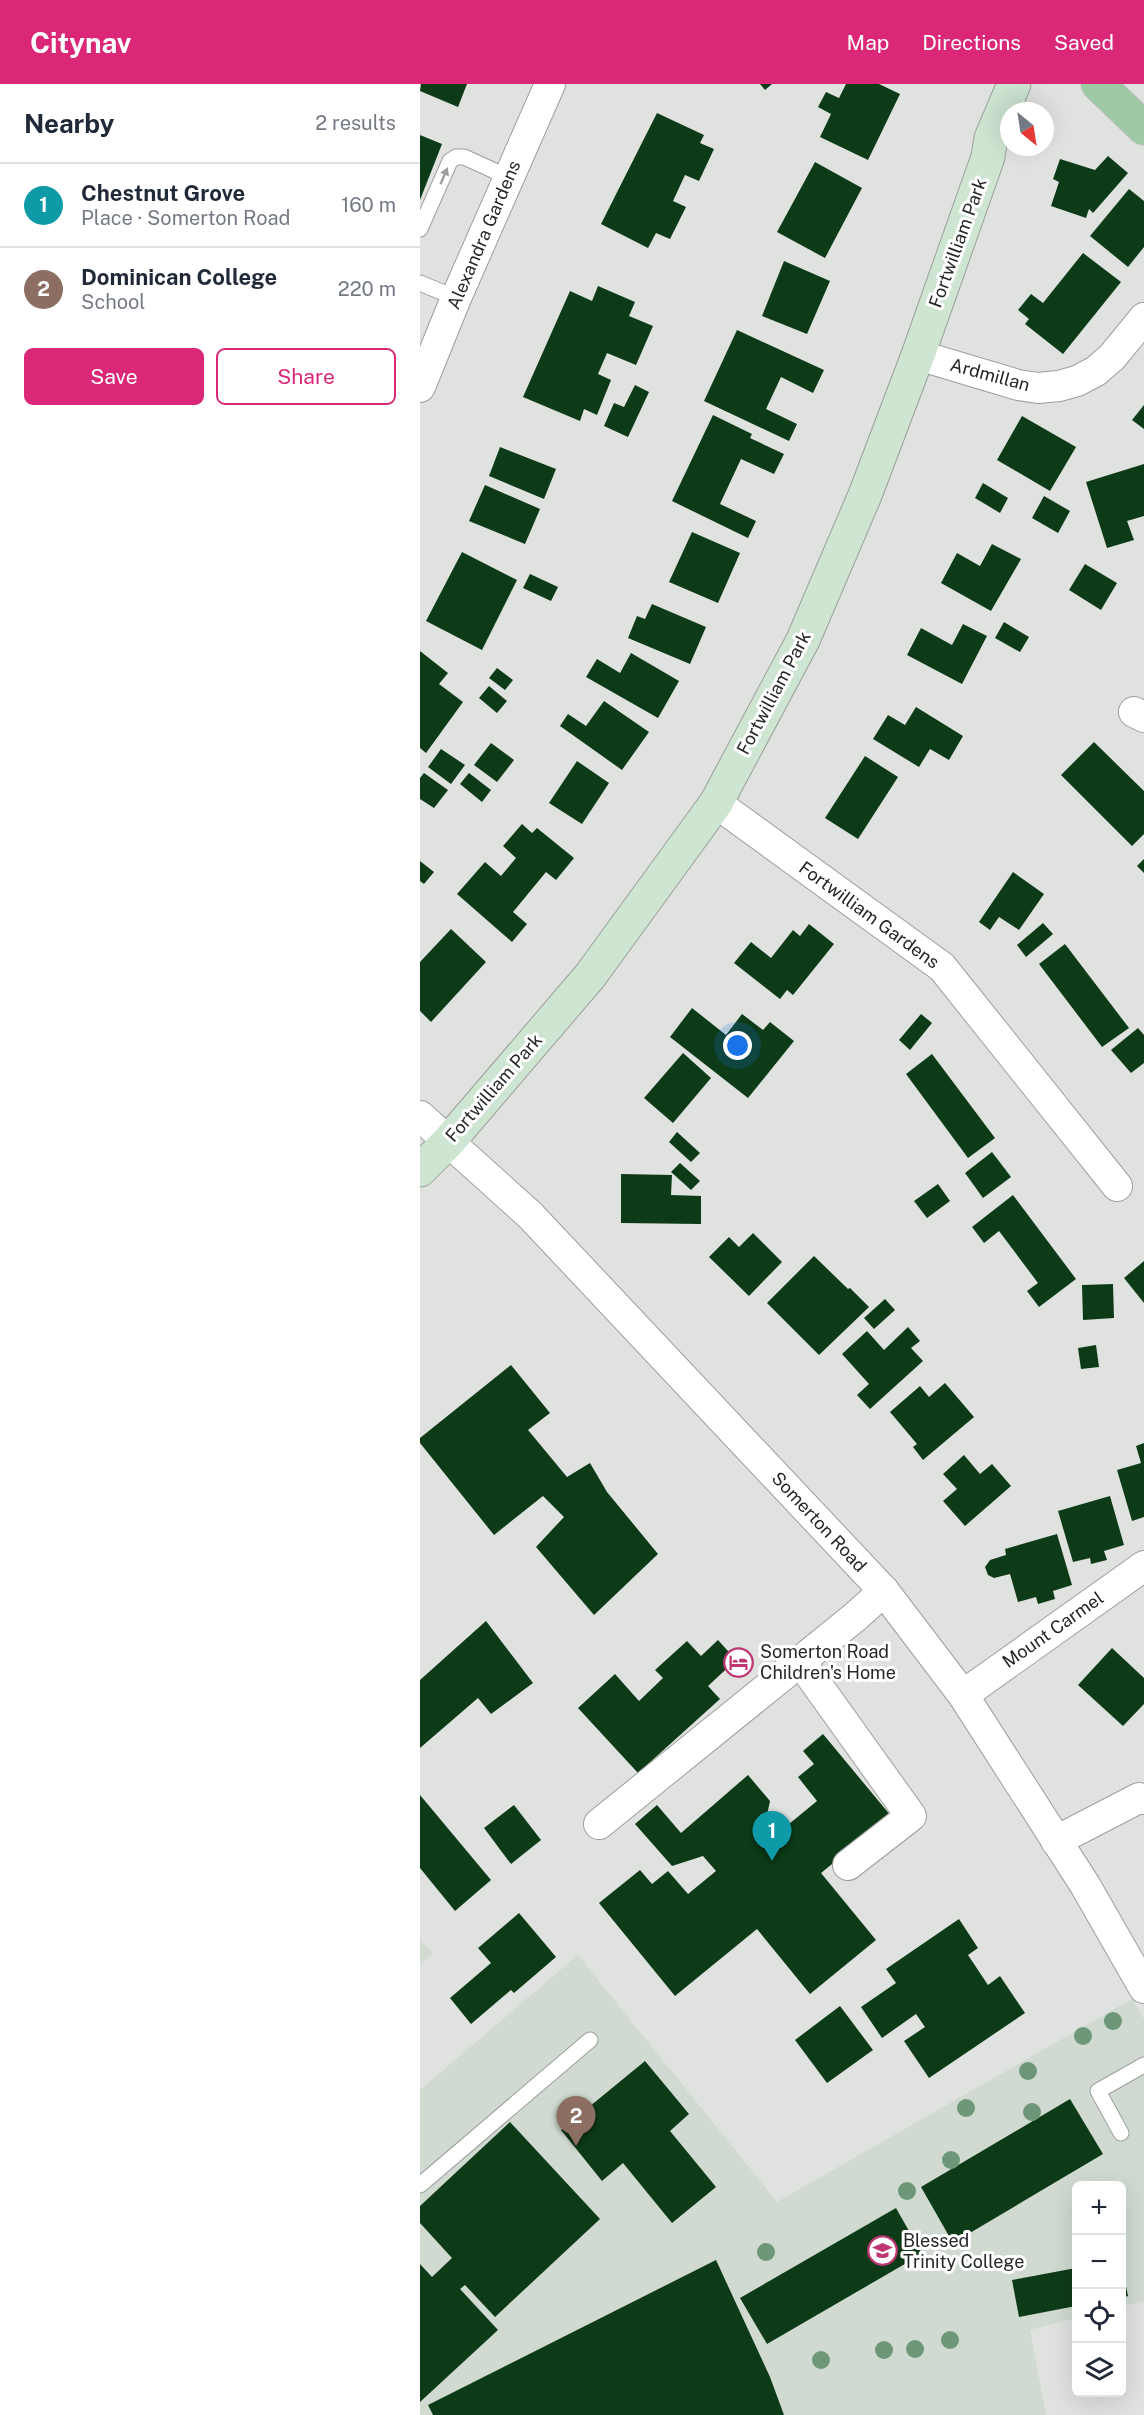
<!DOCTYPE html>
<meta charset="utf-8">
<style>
:root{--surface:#fff;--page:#f2f2f3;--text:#1f2937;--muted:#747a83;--line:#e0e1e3;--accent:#db2777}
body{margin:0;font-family:"Public Sans",sans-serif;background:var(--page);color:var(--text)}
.controls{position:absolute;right:18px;bottom:18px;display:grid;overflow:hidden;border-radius:9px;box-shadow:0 6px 24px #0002}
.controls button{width:54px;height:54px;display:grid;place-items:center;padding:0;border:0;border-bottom:2px solid var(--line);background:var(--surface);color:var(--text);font:30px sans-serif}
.compass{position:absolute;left:580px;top:18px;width:54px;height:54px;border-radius:50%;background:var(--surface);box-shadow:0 6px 24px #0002;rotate:150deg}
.you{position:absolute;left:318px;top:962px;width:21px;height:21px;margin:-15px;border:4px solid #fff;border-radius:50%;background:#1a73e8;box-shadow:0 0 0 9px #1a73e833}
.badge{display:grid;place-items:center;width:39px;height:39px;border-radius:50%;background:var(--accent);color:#fff;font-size:20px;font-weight:700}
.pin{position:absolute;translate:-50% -50px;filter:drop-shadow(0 2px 3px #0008)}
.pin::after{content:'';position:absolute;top:32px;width:21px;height:18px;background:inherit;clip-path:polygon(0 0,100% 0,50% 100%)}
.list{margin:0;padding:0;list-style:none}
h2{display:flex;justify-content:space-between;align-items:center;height:78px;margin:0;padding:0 24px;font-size:26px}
h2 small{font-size:20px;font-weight:400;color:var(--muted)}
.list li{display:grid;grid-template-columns:39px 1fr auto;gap:18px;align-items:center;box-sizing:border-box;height:84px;padding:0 24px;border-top:2px solid var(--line)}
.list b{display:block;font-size:22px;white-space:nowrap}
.list p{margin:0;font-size:20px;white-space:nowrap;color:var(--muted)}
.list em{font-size:20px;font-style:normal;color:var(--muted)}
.actions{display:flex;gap:12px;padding:18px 24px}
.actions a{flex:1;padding:14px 0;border:2px solid var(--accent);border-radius:9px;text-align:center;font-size:21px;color:var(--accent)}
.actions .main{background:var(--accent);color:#fff}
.icon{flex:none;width:33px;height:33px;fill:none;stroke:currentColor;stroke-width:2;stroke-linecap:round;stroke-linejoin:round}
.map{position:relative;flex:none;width:724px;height:2331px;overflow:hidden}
header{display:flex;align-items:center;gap:36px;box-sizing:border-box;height:84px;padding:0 30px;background:var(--accent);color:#fff}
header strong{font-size:28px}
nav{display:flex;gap:33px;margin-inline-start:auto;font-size:21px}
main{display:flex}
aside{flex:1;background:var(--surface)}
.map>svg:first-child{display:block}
</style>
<header>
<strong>Citynav</strong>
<nav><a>Map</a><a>Directions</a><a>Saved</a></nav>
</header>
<main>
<aside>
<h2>Nearby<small>2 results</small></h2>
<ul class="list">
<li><span class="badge" style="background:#0f9aa8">1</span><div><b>Chestnut Grove</b><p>Place · Somerton Road</p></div><em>160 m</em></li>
<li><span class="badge" style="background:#8d6e63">2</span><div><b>Dominican College</b><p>School</p></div><em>220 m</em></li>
</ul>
<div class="actions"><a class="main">Save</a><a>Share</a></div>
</aside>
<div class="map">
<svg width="724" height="2331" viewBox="0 0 724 2331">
<rect width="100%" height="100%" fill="#dfe2df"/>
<!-- built -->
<g fill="#d0dad1">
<path d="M0 1856 13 1870 0 1881Z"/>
<path d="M158 1871 357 2118 712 1915 724 1935V2217L702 2222V2102H656V2234L610 2246 626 2331H0V2006Z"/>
</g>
<!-- building -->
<g fill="#0d3b18">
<path d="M1 0H47L38 23 0 7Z"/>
<path d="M340 0H352L345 6Z"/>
<path d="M426 0H459L480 10 448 76 400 53 411 30 398 23 406 8 419 14Z"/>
<path d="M237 29 284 51 280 59 294 65 279 97 265 91 253 117 266 123 250 155 236 149 228 164 181 140Z"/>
<path d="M0 51 22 60 0 116Z"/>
<path d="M688 72 708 89 673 129 669 125 666 134 631 122 639 98 633 95 640 75 675 86Z"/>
<path d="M395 78 442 104 405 174 357 148Z"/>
<path d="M709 105 724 117V163L708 183 670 152Z"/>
<path d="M663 169 701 198 643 270 605 240 609 235 598 226 611 210 623 219Z"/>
<path d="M364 177 410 197 387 250 342 232Z"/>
<path d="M178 202 215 218 209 232 233 242 216 281 187 269 178 290 191 296 177 331 164 325 160 337 103 313 150 207 172 217Z"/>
<path d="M317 246 404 286 393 309 361 293 346 325 377 340 369 357 284 317Z"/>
<path d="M215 301 229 308 208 353 184 342 194 319 204 323Z"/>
<path d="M724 321V345L712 336Z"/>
<path d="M293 331 332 350 330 354 364 370 354 390 321 375 300 420 336 437 328 454 252 417Z"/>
<path d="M602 332 656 363 630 407 577 376Z"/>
<path d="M80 363 136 385 124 415 69 392Z"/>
<path d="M724 380V432L707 437 714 456 687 464 666 398Z"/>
<path d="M563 399 588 414 580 429 555 414Z"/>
<path d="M65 401 120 425 105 460 49 437Z"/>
<path d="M624 412 650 427 638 449 612 434Z"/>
<path d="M272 448 320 469 298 519 249 498Z"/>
<path d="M572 460 601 475 571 527 521 499 537 469 560 482Z"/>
<path d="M42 468 97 496 62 566 6 537Z"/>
<path d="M665 480 697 499 681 526 649 506Z"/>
<path d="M110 490 138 503 131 517 103 504Z"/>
<path d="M232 520 286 543 270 580 208 554 217 532 225 535Z"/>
<path d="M584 538 609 553 600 568 575 554Z"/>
<path d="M543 540 567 552 542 600 487 571 501 544 532 561Z"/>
<path d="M0 567 28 589 19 600 43 618 6 669 0 664Z"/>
<path d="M211 569 259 597 238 634 166 593 177 575 200 589Z"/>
<path d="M77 584 93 596 85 606 69 594Z"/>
<path d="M69 602 87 617 77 629 59 614Z"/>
<path d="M184 617 229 648 202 686 140 642 148 630 166 642Z"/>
<path d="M496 623 543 652 529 676 510 665 499 683 453 655 468 631 485 641Z"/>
<path d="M674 658 724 707V750L712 762 641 691Z"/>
<path d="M71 659 94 676 77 698 54 681Z"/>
<path d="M21 665 45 681 31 700 8 683Z"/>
<path d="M445 672 478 693 438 755 405 734Z"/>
<path d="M157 677 189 699 162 740 129 719Z"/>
<path d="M4 689 28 706 14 724 0 715V694Z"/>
<path d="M49 689 71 706 62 718 40 700Z"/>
<path d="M102 740 112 749 117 744 154 774 136 796 126 788 93 828 107 840 92 858 37 810 65 778 81 792 96 774 83 762Z"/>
<path d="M724 775V789L717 782Z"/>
<path d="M0 777 14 788 4 800 0 797Z"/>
<path d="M593 788 624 810 599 846 579 833 570 846 559 838Z"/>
<path d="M623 839 633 850 606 873 597 861Z"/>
<path d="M389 840 414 860 373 911 367 906 360 915 314 879 331 858 351 874 373 846 380 852Z"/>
<path d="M31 845 66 878 11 938 0 927V878Z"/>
<path d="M645 860 709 944 682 963 619 880Z"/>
<path d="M272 924 306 951 322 930 343 946 350 938 374 957 328 1014 250 953Z"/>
<path d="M501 930 512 939 490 966 479 956Z"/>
<path d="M718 944 724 951V979L711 989 691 966Z"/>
<path d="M263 969 291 994 253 1039 224 1014Z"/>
<path d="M512 970 575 1054 548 1074 486 990Z"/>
<path d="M257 1048 280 1069 271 1078 249 1058Z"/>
<path d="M572 1068 591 1093 563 1114 545 1089Z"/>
<path d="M260 1079 280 1097 271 1106 251 1088Z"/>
<path d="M201 1090 252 1091 251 1111 281 1112V1140L201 1139Z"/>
<path d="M518 1100 530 1117 507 1134 494 1117Z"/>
<path d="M593 1111 656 1195 619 1223 607 1207 618 1199 579 1147 564 1159 552 1143Z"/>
<path d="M333 1149 362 1178 329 1212 289 1173 309 1153 319 1163Z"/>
<path d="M394 1172 428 1205 430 1204 449 1223 399 1271 347 1219Z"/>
<path d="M724 1177V1219L704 1194Z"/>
<path d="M693 1200 694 1234 663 1236 662 1201Z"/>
<path d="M465 1215 475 1226 454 1245 444 1234Z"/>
<path d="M488 1243 500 1257 491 1264 503 1277 450 1325 437 1311 449 1300 422 1270 447 1247 464 1266Z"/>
<path d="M676 1261 679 1283 661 1285 658 1264Z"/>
<path d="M91 1281 130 1329 108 1346 147 1393 170 1379 187 1408 238 1470 174 1531 116 1463 144 1433 123 1412 74 1451 0 1359V1354Z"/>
<path d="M525 1299 554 1333 503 1376 493 1363 497 1360 470 1328 500 1302 509 1313Z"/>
<path d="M724 1359V1433L712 1437 697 1386 721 1379 716 1362Z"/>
<path d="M544 1371 560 1390 572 1380 591 1402 545 1442 523 1417 537 1405 523 1390Z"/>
<path d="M690 1412 704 1461 684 1467 687 1476 671 1480 670 1474 653 1478 638 1427Z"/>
<path d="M637 1450 652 1501 633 1507 635 1515 618 1520 616 1513 598 1518 590 1490 574 1494 568 1491 565 1483 570 1476 586 1471 585 1465Z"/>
<path d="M66 1537 113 1599 71 1630 58 1614 0 1664V1596Z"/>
<path d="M298 1556 316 1576 288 1602 300 1615 218 1689 158 1624 195 1590 219 1617 243 1594 235 1586 267 1557 281 1572Z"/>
<path d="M692 1564 724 1594V1620L703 1642 658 1601Z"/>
<path d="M403 1650 471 1732 401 1789 456 1856 390 1910 337 1845 255 1912 179 1819 220 1786 232 1800 248 1787 268 1810 296 1787 283 1772 252 1782 215 1740 237 1721 261 1749 328 1691 350 1717 344 1745 352 1754 397 1717 378 1693 394 1680 383 1667Z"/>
<path d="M0 1711 71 1796 35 1827 0 1784Z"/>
<path d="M94 1721 121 1756 91 1780 64 1744Z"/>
<path d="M99 1829 136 1873 94 1909 91 1906 51 1940 30 1914 71 1879 58 1864Z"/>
<path d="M539 1835 558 1864 548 1871 568 1901 580 1892 605 1929 509 1994 484 1957 505 1943 496 1930 462 1954 441 1923 476 1899 466 1885Z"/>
<path d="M420 1922 453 1966 407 1999 375 1956Z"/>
<path d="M225 1977 269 2030 250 2047 296 2103 252 2139 203 2079 182 2097 141 2046Z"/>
<path d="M650 2015 683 2070 533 2159 501 2103Z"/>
<path d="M90 2038 180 2135 75 2233 45 2201 40 2205 78 2246 0 2318V2180L12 2193 32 2174 0 2139V2122Z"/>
<path d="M476 2124 502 2170 347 2260 320 2214Z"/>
<path d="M296 2176 350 2293 364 2331H13L8 2321Z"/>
<path d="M656 2184V2222L599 2233 592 2196Z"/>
<path d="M702 2184 708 2212 702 2214Z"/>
</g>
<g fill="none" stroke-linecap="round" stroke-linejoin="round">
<defs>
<g id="lane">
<path d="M0 145 30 77 36 73H44L88 93"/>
<path d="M0 199 36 214"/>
<path d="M701 2049 678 2007 724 1981"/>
<path d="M0 2101 170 1956"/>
</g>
<g id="street">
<path d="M498 271 598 301 618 304 639 302 657 297 676 287 692 273 724 234"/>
<path d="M0 303 36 214 130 0"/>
<path d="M714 628 724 633"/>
<path d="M296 719 522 883 697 1102"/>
<path d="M0 1032 110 1131 464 1507 543 1611 665 1801 724 1904"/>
<path d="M380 1577 491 1732 428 1781"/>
<path d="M543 1611 724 1482"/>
<path d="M179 1740 435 1533 464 1507"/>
<path d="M636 1757 719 1714 724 1715"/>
</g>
<path id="secondary" d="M0 1086 28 1058 170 892 296 719 383 556 445 411 498 271 568 73 571 54 594 0"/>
<path id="primary" d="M678 0 724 44"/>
</defs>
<!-- lane casing -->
<use href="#lane" stroke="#9c9f9c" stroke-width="17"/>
<!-- street casing -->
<use href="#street" stroke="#9c9f9c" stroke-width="32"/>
<!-- secondary casing -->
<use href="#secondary" stroke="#9c9f9c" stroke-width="35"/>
<!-- primary casing -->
<use href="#primary" stroke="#bebebe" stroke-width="35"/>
<!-- lane -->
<use href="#lane" stroke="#fff" stroke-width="15"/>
<!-- street -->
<use href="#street" stroke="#fff" stroke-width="30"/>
<!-- secondary -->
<use href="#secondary" stroke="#cee5d2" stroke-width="33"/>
<!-- primary -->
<use href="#primary" stroke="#9dcaa4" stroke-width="33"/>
</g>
<!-- trees -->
<g fill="#6e9779">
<circle cx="693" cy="1937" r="9"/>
<circle cx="663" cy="1952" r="9"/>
<circle cx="608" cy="1987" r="9"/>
<circle cx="546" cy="2024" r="9"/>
<circle cx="612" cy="2028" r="9"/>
<circle cx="531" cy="2076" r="9"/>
<circle cx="487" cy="2107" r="9"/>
<circle cx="346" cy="2168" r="9"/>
<circle cx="530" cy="2256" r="9"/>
<circle cx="495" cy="2265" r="9"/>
<circle cx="464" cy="2266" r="9"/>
<circle cx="401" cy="2276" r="9"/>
</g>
<!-- one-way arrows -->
<defs><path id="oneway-solid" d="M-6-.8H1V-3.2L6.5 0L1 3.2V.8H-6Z" transform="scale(1.5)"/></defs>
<use fill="#9d9e9e" href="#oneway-solid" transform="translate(24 92) rotate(-67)"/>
<!-- icons -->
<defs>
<symbol id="hotel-ring" viewBox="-11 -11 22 22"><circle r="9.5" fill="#fff" stroke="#be3672" stroke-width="1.5"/><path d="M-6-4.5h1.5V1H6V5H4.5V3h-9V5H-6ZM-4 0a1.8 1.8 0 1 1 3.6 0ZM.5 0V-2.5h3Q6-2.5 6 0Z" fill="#be3672"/></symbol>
<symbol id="school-ring" viewBox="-11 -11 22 22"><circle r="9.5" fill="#fff" stroke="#be3672" stroke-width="1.5"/><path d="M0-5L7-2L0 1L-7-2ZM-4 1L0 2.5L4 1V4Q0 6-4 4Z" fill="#be3672"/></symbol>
</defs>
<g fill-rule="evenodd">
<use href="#hotel-ring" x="302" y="1562" width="33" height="33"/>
<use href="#school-ring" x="446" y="2150" width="33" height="33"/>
</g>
<g text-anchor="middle" stroke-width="6" stroke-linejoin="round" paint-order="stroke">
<!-- street labels -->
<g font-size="18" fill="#262827" stroke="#fff">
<text transform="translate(64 151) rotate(-67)" y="6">Alexandra Gardens</text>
<text transform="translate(538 159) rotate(-70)" y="6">Fortwilliam Park</text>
<text transform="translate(570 291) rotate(15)" y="6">Ardmillan</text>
<text transform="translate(354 609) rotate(-62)" y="6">Fortwilliam Park</text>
<text transform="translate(449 831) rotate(36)" y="6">Fortwilliam Gardens</text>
<text transform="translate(74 1004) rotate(-49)" y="6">Fortwilliam Park</text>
<text transform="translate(399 1438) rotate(47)" y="6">Somerton Road</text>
<text transform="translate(633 1546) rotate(-35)" y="6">Mount Carmel</text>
</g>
<!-- poi labels -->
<g font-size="18" fill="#262827" stroke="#fff" text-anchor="start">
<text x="340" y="1574">Somerton Road<tspan x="340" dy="21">Children's Home</tspan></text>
<text x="483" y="2163">Blessed<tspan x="483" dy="21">Trinity College</tspan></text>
</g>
</g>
</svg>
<div class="controls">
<button>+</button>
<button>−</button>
<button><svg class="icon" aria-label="locate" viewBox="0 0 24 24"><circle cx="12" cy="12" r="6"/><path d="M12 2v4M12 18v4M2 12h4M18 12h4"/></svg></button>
<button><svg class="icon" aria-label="layers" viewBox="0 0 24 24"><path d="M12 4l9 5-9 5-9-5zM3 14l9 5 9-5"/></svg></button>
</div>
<svg class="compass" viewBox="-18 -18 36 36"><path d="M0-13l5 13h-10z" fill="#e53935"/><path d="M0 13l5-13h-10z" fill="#747a83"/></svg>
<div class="you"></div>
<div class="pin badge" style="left:352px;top:1777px;background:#0f9aa8">1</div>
<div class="pin badge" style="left:156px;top:2062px;background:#8d6e63">2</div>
</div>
</main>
